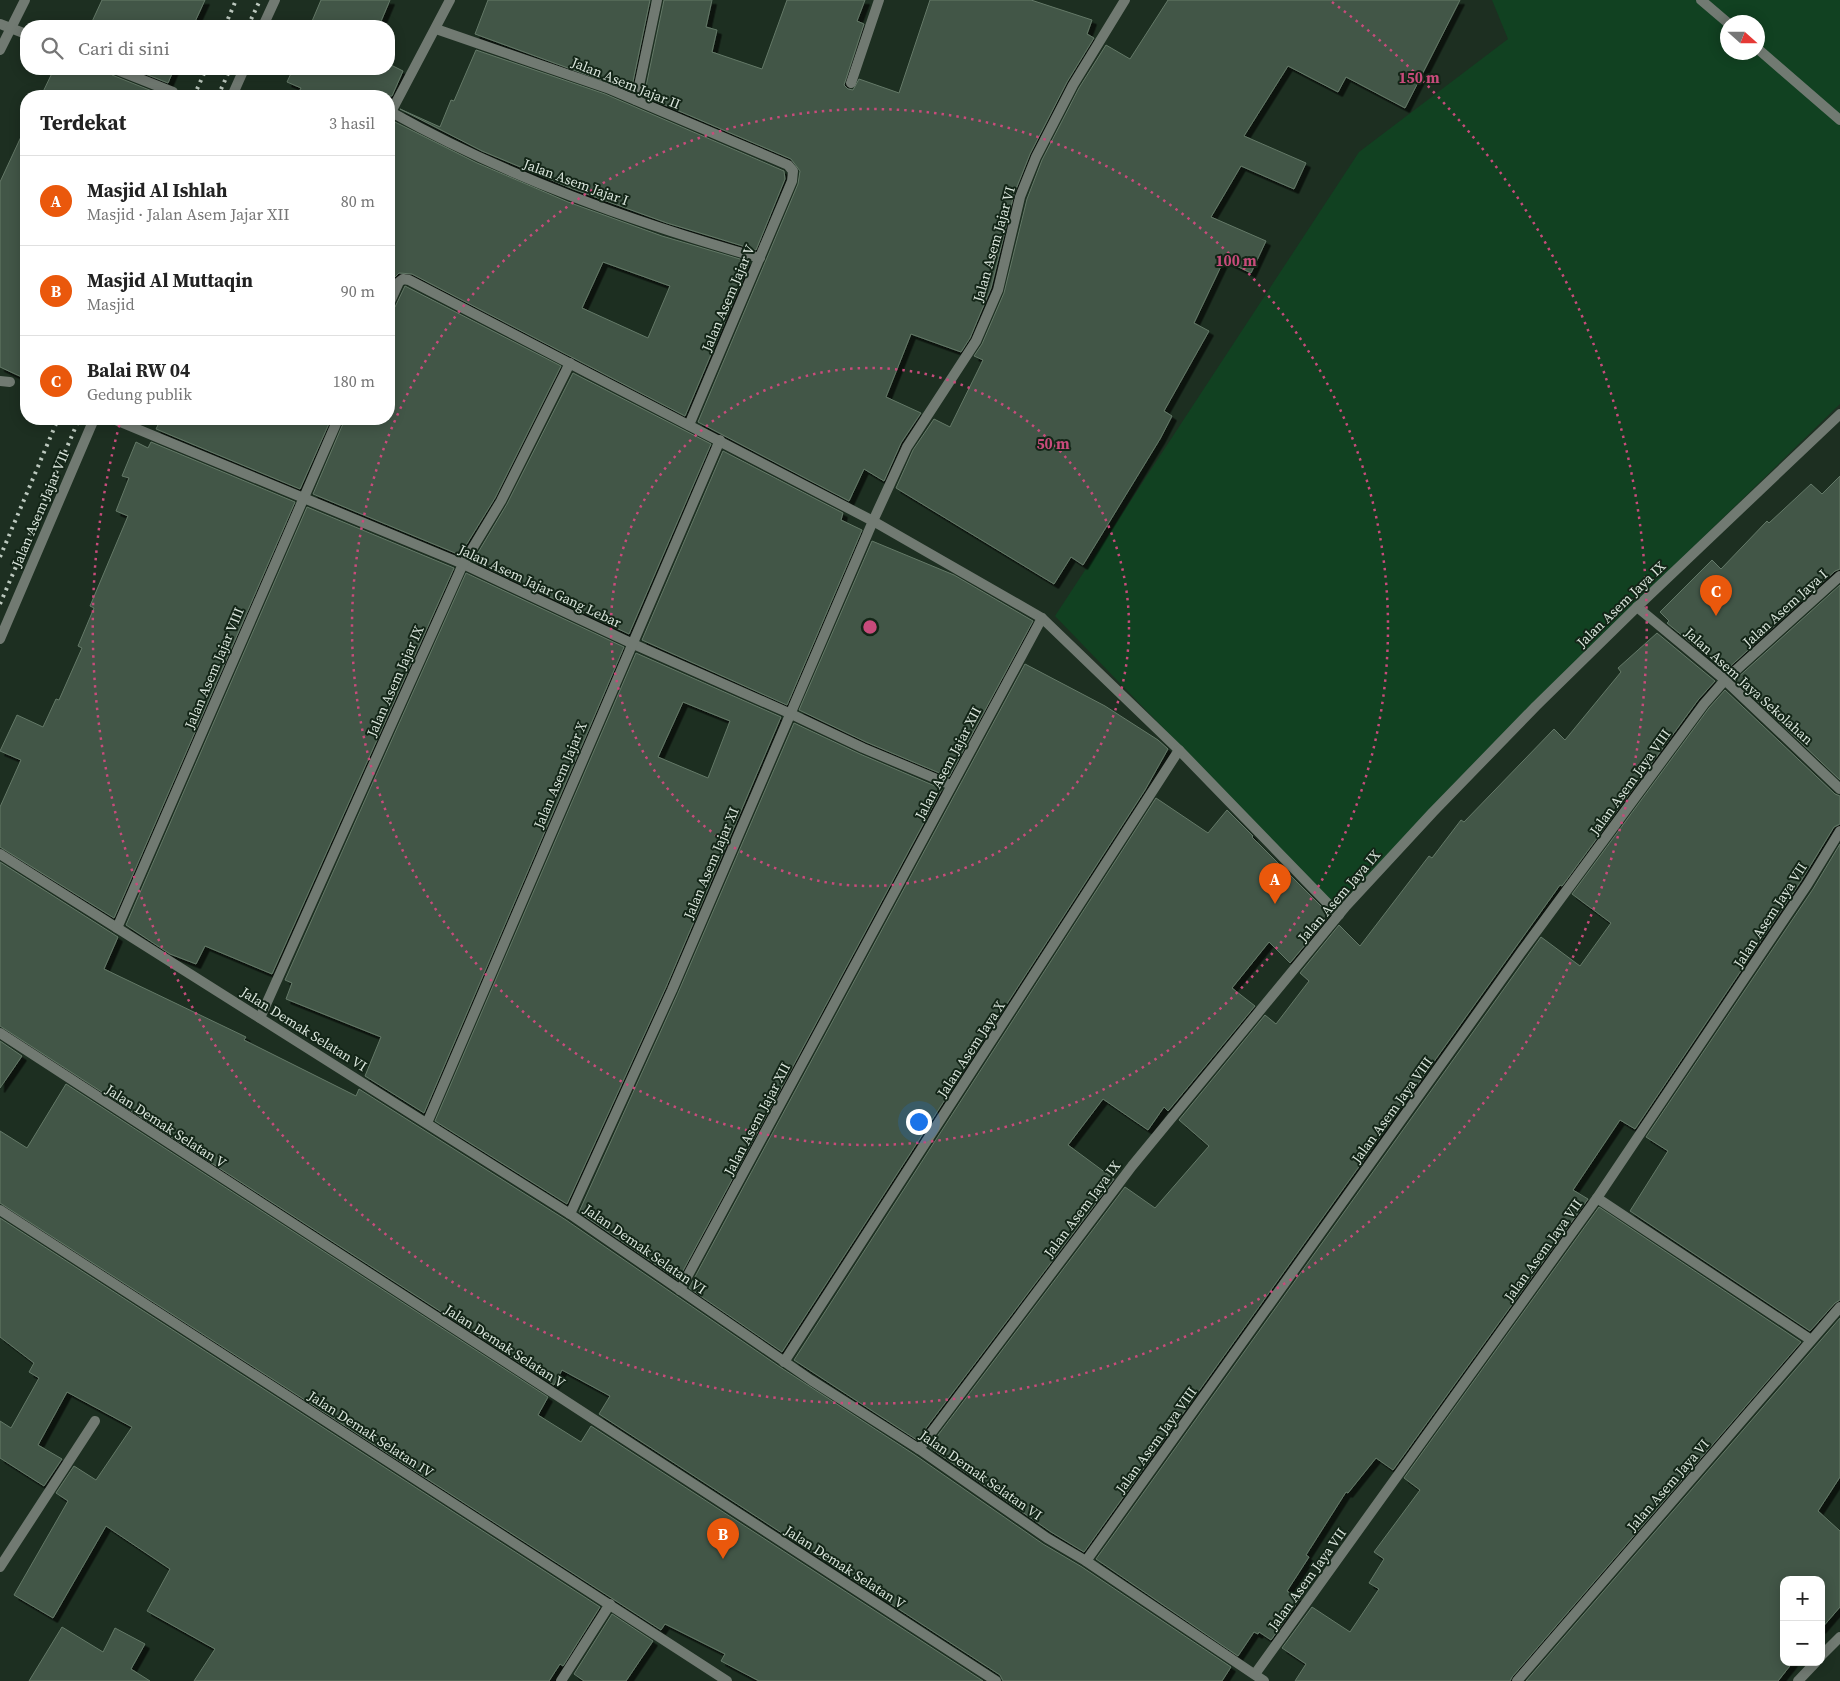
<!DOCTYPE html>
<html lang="id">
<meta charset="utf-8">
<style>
:root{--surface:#fff;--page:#f6f6f6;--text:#222;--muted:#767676;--line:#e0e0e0;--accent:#ea580c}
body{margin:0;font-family:"Source Serif 4",serif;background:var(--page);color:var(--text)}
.controls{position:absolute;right:15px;bottom:15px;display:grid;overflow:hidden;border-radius:10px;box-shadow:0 2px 12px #0003}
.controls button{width:45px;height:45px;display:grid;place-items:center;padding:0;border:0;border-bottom:1px solid var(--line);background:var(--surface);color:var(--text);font:25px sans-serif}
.compass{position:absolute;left:1720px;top:15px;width:45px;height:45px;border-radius:50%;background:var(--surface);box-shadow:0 2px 12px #0003;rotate:111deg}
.you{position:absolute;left:918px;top:1121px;width:18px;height:18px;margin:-12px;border:4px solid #fff;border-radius:50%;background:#1a73e8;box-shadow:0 0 0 8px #1a73e833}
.badge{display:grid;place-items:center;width:32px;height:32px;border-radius:50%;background:var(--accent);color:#fff;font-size:16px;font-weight:700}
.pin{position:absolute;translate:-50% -41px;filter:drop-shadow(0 1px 2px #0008)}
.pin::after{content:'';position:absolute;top:26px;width:18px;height:15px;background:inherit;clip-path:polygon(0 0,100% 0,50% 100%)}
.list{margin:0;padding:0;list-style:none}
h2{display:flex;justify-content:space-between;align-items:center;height:65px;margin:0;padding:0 20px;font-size:21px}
h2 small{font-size:16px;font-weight:400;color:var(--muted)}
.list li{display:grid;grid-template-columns:32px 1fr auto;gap:15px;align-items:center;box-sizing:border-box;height:90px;padding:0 20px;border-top:1px solid var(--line)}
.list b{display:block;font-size:19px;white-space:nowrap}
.list p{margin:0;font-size:16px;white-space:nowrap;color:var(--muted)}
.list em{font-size:16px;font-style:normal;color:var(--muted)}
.icon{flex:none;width:28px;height:28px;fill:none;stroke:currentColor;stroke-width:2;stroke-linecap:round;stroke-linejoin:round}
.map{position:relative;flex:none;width:1840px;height:1681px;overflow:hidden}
.search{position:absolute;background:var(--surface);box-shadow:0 2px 12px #0003;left:20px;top:20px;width:375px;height:55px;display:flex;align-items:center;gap:12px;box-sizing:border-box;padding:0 18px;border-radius:20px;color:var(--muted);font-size:19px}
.panel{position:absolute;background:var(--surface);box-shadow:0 2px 12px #0003;left:20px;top:90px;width:375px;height:335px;border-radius:20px}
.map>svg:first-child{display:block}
</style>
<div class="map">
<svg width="1840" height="1681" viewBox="0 0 1840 1681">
<defs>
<filter id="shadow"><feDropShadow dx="4.5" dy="4.5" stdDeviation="0" flood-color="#0009"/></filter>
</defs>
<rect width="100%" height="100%" fill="#1d2f21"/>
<!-- green -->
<path fill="#114121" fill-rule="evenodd" d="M1492 0H1840V404L1544 692 1337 908 1055 616 1359 152 1508 39ZM1728 22H1758V52H1728Z"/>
<!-- building -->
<g fill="#425646" stroke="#647968" fill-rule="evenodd" filter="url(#shadow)">
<path d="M102 0H205L193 26H90Z"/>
<path d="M321 0H390L379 26H310Z"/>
<path d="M488 0H650L631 91 475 34Z"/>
<path d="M664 0H712L706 27 717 30 712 52 762 69 787 0H865L857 21 864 24 844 85 848 89 853 90 859 79 899 93 930 0H1031L1092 20 1087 34 1094 38 1067 82 1030 154 1014 194 991 288 970 338 961 352 911 334 886 397 921 413 901 443 884 481 864 469 849 501 698 422 798 184 800 171 791 159 644 96Z"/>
<path d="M1168 0H1460L1405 108 1346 77 1338 92 1288 66 1244 136 1306 163 1294 189 1241 166 1211 217 1266 241 1251 273 1224 260 1194 323 1209 331 1164 411 1172 416 1160 439 1083 565 1071 557 1054 584 896 488 913 450 934 419 950 427 983 360 974 356 982 344 1004 293 1027 199 1042 160 1079 88 1106 45 1130 59Z"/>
<path d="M476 50 605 94 784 171 785 179 756 250 667 223 573 189 482 151 400 109 440 127 451 100 454 101Z"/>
<path d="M389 64 403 71 392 96H297L301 88 287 82 293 69H389Z"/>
<path d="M54 69H108L112 75 162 95 41 96Z"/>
<path d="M133 69H174L168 83Z"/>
<path d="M389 119 477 163 568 202 662 236 750 262 685 416 412 274 399 273 393 279 389 288ZM603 262 670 286 648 338 582 308Z"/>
<path d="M26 126V379L0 367V182Z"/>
<path d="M405 286 561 366 495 498 460 555 313 494 345 419H389V311L395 307Z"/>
<path d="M573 373 711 444 629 634 473 561 507 504Z"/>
<path d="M161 419H331L300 489 156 429Z"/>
<path d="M136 442 148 448 151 442 295 502 114 918 0 847V807L21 760 0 751 17 715 43 727 56 699 59 700 82 648 78 646 94 608 90 606 128 516 116 511 129 478 122 476Z"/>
<path d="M723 451 843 513 841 520 862 530 787 705 642 640Z"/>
<path d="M1840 476V569L1835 571 1725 671 1667 623 1669 621 1660 612 1712 560 1721 569 1767 521 1769 523 1811 484 1822 494Z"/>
<path d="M307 507 454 568 272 974 205 946 196 964 170 954 126 925Z"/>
<path d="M872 541 954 575 1033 621 949 777 866 742 799 710Z"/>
<path d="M466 573 624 647 424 1113 365 1076 381 1037 286 999 292 983 285 980Z"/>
<path d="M1840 585V780L1735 680Z"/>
<path d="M1657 633 1715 681 1698 700 1562 886 1560 885 1084 1552 1051 1532 929 1447 1125 1187 1155 1208 1209 1146 1179 1120 1265 1015 1276 1024 1309 981 1300 973 1339 925 1360 946 1429 856 1432 858 1461 820 1464 822 1554 729 1565 740 1621 672 1618 668Z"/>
<path d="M636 653 781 717 666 987 567 1204 435 1121ZM683 702 730 721 708 778 658 757Z"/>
<path d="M1025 664 1105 706 1158 740 1168 749 1145 790 782 1352 689 1288Z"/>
<path d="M1725 690 1835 794 1840 796V824L1834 827 1801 881 1635 1129 1620 1120 1573 1190 1588 1199 1393 1470 1376 1458 1348 1493 1346 1492 1306 1555 1309 1557 1287 1591 1300 1599 1271 1640 1259 1632 1258 1634 1254 1632 1238 1656 1096 1559 1541 937 1580 966 1611 923 1572 894 1709 708Z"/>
<path d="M794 723 860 754 942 789 678 1280 579 1212 678 993Z"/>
<path d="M1156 798 1208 833 1227 810 1253 836 1252 837 1330 915 1290 963 1269 942 1232 988 1255 1006 1168 1111 1164 1107 1148 1130 1103 1099 1068 1145 1114 1179 917 1440 794 1360Z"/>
<path d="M1840 844V1300L1835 1303 1810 1331 1630 1211 1668 1151 1646 1137 1813 889Z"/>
<path d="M0 862 118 937 104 969 246 1037 244 1040 356 1096 359 1089 566 1220 780 1367 915 1455 1043 1544 1082 1567 1231 1667 1222 1681H1003L1000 1675 599 1414 610 1396 562 1370 554 1385 0 1026Z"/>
<path d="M0 1041 22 1056 0 1088Z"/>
<path d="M66 1084 548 1397 538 1415 581 1442 591 1426 983 1681H759L721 1661 725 1654 665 1624 661 1630 0 1203V1131L27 1148Z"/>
<path d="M1599 1207 1801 1342 1512 1677 1510 1681H1295L1306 1664 1282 1648 1312 1607 1350 1632 1379 1589 1369 1583 1384 1559 1374 1552 1420 1490 1404 1478Z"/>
<path d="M0 1218 600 1607 563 1666 560 1664 549 1681H194L215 1649 147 1611 170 1569 106 1526 53 1618 14 1595 68 1501 56 1493 74 1466 96 1480 132 1427 67 1392 38 1445 62 1459 44 1486 0 1458V1421L11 1428 39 1378 29 1372 34 1363 0 1337Z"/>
<path d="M1840 1318V1477L1818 1511 1840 1531V1607L1821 1629V1580H1784V1662H1793L1778 1681H1526Z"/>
<path d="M612 1614 653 1641 626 1681H584L574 1674Z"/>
<path d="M62 1627 103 1652 115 1628 145 1644 131 1669 150 1681H29Z"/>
</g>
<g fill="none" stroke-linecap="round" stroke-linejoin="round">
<!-- minor -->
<g stroke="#717a72" stroke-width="10">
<path d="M1701 0 1728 23"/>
<path d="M0 24 26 34"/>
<path d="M263 26 275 0"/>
<path d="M436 29 607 88 774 159 788 165 793 171 792 181 689 425"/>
<path d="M1758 49 1840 120"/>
<path d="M0 50 25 0"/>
<path d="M115 69 173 92"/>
<path d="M851 83 879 0"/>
<path d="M232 96 244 69"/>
<path d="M636 100 657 0"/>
<path d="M389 112H391L450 0"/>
<path d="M391 112C507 177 632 222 760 258"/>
<path d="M389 304 399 282 403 279 409 280 873 521 1042 618"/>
<path d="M0 381 10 382"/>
<path d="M113 419 463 564 631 643 789 713 863 748 951 785"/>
<path d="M1637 607 1725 680 1840 789"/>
<path d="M0 639 94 419"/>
<path d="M0 854 570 1214 811 1380 919 1449 1047 1538 1086 1561 1264 1681"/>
<path d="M117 928 338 419"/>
<path d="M260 1018 463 564 501 501 570 363"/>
<path d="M0 1033 996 1681"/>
<path d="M427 1123 720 440"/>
<path d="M1597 1198 1811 1340"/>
<path d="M0 1210 727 1681"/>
<path d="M570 1214 672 990 873 521 907 447 976 341 998 290 1020 197 1036 157 1073 85 1125 0"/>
<path d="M680 1290 1042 618 1179 750 1339 915"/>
<path d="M784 1362 1179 750"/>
<path d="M919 1449 1132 1166 1346 906 1433 812 1536 706 1637 607 1840 414"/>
<path d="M1086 1561 1522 951 1704 704 1725 680 1840 576"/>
<path d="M0 1567 95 1421"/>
<path d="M1821 1656 1840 1637"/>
<path d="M1255 1674 1597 1198 1807 885 1840 831"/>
<path d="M561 1681 610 1604"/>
<path d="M1517 1681 1840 1307"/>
<path d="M1798 1681 1816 1662"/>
</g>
<!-- rail -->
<g stroke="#bdc9bf" stroke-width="4" stroke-dasharray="2.5 5" stroke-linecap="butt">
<path d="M225 26 236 0"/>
<path d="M248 26 260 0"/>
<path d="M194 96 206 69"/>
<path d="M218 96 230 69"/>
<path d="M0 557 58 419"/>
<path d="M0 604 79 419"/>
</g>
</g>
<!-- distance rings -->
<g fill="none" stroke="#c84b7b" stroke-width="2.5" stroke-dasharray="2.5 5">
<circle cx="870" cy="627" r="259"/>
<circle cx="870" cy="627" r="518"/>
<path d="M1332 2A777 777 0 1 1 121 419"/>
</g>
<g text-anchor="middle" stroke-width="4" stroke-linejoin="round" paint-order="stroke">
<!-- street labels -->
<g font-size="14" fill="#dae5dc" stroke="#132517">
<text transform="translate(626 83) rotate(22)" y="5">Jalan Asem Jajar II</text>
<text transform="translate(576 182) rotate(20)" y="5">Jalan Asem Jajar I</text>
<text transform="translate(994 244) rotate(-74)" y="5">Jalan Asem Jajar VI</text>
<text transform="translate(728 298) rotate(-67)" y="5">Jalan Asem Jajar V</text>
<text transform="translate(40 509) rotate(-67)" y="5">Jalan Asem Jajar VII</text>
<text transform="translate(540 586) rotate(25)" y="5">Jalan Asem Jajar Gang Lebar</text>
<text transform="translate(1621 604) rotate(-44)" y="5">Jalan Asem Jaya IX</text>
<text transform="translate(1785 608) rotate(-42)" y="5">Jalan Asem Jaya I</text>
<text transform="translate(214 668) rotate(-67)" y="5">Jalan Asem Jajar VIII</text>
<text transform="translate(395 681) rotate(-66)" y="5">Jalan Asem Jajar IX</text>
<text transform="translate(1749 686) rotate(42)" y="5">Jalan Asem Jaya Sekolahan</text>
<text transform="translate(948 763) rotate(-62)" y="5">Jalan Asem Jajar XII</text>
<text transform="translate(560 775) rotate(-67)" y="5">Jalan Asem Jajar X</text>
<text transform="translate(1630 782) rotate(-54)" y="5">Jalan Asem Jaya VIII</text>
<text transform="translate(711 863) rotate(-67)" y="5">Jalan Asem Jajar XI</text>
<text transform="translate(1339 896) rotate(-49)" y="5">Jalan Asem Jaya IX</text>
<text transform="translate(1770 915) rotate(-57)" y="5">Jalan Asem Jaya VII</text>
<text transform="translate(304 1029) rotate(32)" y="5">Jalan Demak Selatan VI</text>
<text transform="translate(971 1049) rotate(-57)" y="5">Jalan Asem Jaya X</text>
<text transform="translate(1392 1110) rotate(-54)" y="5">Jalan Asem Jaya VIII</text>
<text transform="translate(757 1119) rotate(-62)" y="5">Jalan Asem Jajar XII</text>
<text transform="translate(166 1126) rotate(33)" y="5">Jalan Demak Selatan V</text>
<text transform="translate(1082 1209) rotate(-53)" y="5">Jalan Asem Jaya IX</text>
<text transform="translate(645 1249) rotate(35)" y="5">Jalan Demak Selatan VI</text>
<text transform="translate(1543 1250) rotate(-54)" y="5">Jalan Asem Jaya VII</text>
<text transform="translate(505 1346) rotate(33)" y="5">Jalan Demak Selatan V</text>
<text transform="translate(371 1434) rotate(33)" y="5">Jalan Demak Selatan IV</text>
<text transform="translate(1156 1440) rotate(-54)" y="5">Jalan Asem Jaya VIII</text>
<text transform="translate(981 1475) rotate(35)" y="5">Jalan Demak Selatan VI</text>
<text transform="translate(1668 1485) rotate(-49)" y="5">Jalan Asem Jaya VI</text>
<text transform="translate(845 1567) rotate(33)" y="5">Jalan Demak Selatan V</text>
<text transform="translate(1307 1579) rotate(-54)" y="5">Jalan Asem Jaya VII</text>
</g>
</g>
<circle cx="870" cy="627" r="8" fill="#c84b7b" stroke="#132517" stroke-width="2.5"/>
<g font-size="15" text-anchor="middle" font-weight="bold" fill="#c84b7b" stroke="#132517" stroke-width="4" stroke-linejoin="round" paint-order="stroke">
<text x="1419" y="83">150 m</text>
<text x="1236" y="266">100 m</text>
<text x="1053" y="449">50 m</text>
</g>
</svg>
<div class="controls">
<button>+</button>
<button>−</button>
</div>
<svg class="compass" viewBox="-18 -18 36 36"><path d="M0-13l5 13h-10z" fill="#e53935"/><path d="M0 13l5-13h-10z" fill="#767676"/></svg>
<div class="you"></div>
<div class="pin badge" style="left:1275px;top:904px">A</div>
<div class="pin badge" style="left:723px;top:1559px">B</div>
<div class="pin badge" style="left:1716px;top:616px">C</div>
<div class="search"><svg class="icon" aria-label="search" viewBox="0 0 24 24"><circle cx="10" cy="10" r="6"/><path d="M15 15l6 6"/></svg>Cari di sini</div>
<section class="panel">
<h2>Terdekat<small>3 hasil</small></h2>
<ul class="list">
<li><span class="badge">A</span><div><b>Masjid Al Ishlah</b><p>Masjid · Jalan Asem Jajar XII</p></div><em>80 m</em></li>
<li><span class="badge">B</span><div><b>Masjid Al Muttaqin</b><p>Masjid</p></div><em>90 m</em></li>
<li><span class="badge">C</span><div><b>Balai RW 04</b><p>Gedung publik</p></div><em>180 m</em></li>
</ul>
</section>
</div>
